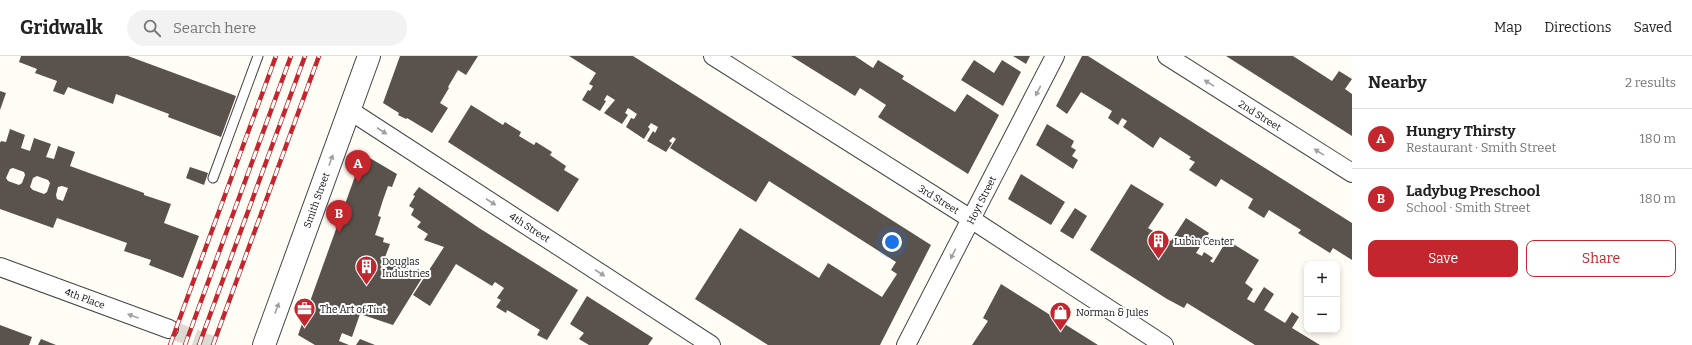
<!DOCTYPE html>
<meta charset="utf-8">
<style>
:root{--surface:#fff;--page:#f2f2f2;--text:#222;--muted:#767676;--line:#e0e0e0;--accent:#c4262e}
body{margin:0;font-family:Bitter,serif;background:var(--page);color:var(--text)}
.controls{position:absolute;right:12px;bottom:12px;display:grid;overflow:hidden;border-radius:8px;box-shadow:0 2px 6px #0003}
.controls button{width:36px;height:36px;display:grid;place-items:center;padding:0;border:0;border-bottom:1px solid var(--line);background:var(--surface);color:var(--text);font:20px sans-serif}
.you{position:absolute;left:892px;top:186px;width:14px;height:14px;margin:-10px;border:3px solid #fff;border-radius:50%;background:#1a73e8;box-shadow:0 0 0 6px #1a73e833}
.badge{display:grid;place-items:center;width:26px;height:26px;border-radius:50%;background:var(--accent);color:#fff;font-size:13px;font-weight:700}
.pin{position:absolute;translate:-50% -33px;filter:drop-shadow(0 1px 2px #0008)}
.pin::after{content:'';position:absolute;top:21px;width:14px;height:12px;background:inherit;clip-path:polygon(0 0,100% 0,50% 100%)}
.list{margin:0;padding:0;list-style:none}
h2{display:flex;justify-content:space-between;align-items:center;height:52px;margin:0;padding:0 16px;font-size:17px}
h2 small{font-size:13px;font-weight:400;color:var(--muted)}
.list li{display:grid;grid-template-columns:26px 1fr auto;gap:12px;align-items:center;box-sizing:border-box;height:60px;padding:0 16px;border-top:1px solid var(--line)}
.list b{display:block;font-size:15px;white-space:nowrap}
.list p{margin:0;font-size:13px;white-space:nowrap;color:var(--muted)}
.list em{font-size:13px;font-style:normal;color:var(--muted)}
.actions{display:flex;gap:8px;padding:12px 16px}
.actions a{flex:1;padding:9px 0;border:1px solid var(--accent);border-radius:8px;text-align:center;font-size:14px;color:var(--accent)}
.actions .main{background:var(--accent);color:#fff}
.icon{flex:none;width:22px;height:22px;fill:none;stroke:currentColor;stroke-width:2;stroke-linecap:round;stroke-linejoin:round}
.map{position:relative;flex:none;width:1352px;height:289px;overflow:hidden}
header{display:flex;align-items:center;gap:24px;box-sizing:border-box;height:56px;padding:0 20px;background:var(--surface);border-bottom:1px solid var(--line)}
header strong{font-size:19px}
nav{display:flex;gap:22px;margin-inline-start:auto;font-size:14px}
.search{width:280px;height:36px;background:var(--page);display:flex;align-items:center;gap:10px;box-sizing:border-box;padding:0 14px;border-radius:22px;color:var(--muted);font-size:15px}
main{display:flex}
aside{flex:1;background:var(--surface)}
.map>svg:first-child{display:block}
</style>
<header>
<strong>Gridwalk</strong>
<div class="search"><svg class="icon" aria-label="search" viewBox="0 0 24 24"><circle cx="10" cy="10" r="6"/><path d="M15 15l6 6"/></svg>Search here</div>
<nav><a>Map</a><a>Directions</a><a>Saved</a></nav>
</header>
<main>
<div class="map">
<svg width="1352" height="289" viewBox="0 0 1352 289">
<rect width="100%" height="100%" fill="#fffdf5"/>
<!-- building -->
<g fill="#5a524d" fill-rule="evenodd">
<path d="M21 0H128L236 40 221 81 168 61 169 58 116 38 113 48 68 31 64 39 53 35 57 25 35 17 37 13 19 6Z"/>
<path d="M400 0H478L466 19 458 14 448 31 449 32 440 47 448 52 432 77 407 62 406 63 398 59 399 57 383 47Z"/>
<path d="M569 0H633L931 189 880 289H768L695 243 740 172 819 222 828 207 882 241 897 218 891 214 896 206 769 125 756 146 670 92 676 83 673 81 669 85 672 87 666 96 647 85 653 75 655 77 658 71 651 67 648 71 650 73 644 83 626 71 631 62 634 63 637 58 628 52 625 57 628 59 622 68 604 57 615 44 607 39 604 44 606 45 600 55 582 44 588 34 590 35 593 30 589 28 596 17Z"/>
<path d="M791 0H855L873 12 878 4 904 20 902 23 955 56 967 38 999 59 968 118 878 61 886 49 860 32 855 40Z"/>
<path d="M1013 0H1030L1026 8Z"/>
<path d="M1082 0H1088L1352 167V204L1333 192 1330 197 1298 177 1301 174 1269 154 1264 162 1248 152 1253 143 1221 123 1216 131 1189 114 1195 106 1189 103 1191 101 1160 81 1153 92 1123 71 1127 65 1122 62 1118 69 1108 62 1112 55 1081 36 1067 58 1056 50Z"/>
<path d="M1226 0H1293L1332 25 1339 15 1352 23 1345 33 1352 38V80Z"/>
<path d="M974 4 994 17 1002 4 1021 16 1003 50 961 24Z"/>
<path d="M0 35 6 37 0 54Z"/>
<path d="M471 49 503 69 505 66 521 76 519 80 534 89 536 86 552 96 550 99 566 110 564 114 579 123 558 156 448 86Z"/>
<path d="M1047 68 1074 85 1071 91 1076 94 1072 100 1078 104 1073 113 1036 89Z"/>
<path d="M10 73 25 79 21 92 30 95 34 82 51 88 46 101 54 103 58 90 75 96 70 110 144 137V139L171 148 164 167 199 180 183 222 149 209 151 204 124 195 127 187 57 162 53 172 0 153V87L1 85 6 86ZM13 112 24 116 25 119 22 127 19 129 8 125 6 122 10 113ZM37 120 48 124 50 127 47 136 44 138 33 134 30 131 33 122ZM62 130 68 132 63 145 57 143 56 139 58 131Z"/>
<path d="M363 98 397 118 392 131 388 130 383 144 378 160 381 161 375 179 384 182 383 186 390 188 384 204 421 217 420 221 422 222 393 269 360 258 352 281 342 277 339 285 349 289H315L298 279Z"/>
<path d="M190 111 208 117 204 129 186 122Z"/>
<path d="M1021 118 1065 146 1051 169 1008 143Z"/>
<path d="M1131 128 1164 148 1148 172 1171 185 1186 162 1209 177 1196 197 1202 200 1204 196 1213 202 1210 205 1213 207 1227 184 1259 204 1245 227 1253 233 1247 243 1254 247 1264 231 1274 238 1264 254 1285 267 1292 256 1299 261 1292 272 1320 289H1255L1187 247 1184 252 1167 243 1090 194Z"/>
<path d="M419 131 479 172 578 234 547 284 537 279 540 274 507 254 506 257 496 251 501 244 497 242 504 232 495 226 492 230 456 208 430 250 413 239 444 191 424 184 428 178 417 171 421 166 411 159 414 153 409 150 415 140 413 139Z"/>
<path d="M1075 152 1087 160 1073 183 1060 175Z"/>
<path d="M1001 228 1055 262 1098 289H972L988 265 983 262Z"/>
<path d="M587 240 653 282 648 289H589L579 283 584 277 570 268Z"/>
<path d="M0 269 32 281 29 289H0Z"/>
<path d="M41 283 56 289H38Z"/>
<path d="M360 283 375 289H356Z"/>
</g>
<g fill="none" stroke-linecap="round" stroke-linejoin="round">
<!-- minor-tunnel -->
<path stroke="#dbdad3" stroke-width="18" stroke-dasharray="18 9" stroke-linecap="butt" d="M169 273 213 289"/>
<defs>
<path id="service" d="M213 122 258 0"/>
<g id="minor">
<path d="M713 0 971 163 1164 289"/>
<path d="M1167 0 1352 117"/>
<path d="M349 54 711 289"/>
<path d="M0 211 169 273"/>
<path d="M906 289 1055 0"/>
</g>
<path id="tertiary" d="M264 289 369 0"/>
</defs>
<!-- service casing -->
<use href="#service" stroke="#444" stroke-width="11"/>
<!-- minor casing -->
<use href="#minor" stroke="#444" stroke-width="20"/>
<!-- tertiary casing -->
<use href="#tertiary" stroke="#444" stroke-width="24"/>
<!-- service -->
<use href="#service" stroke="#fff" stroke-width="9"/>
<!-- minor -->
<use href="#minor" stroke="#fff" stroke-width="18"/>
<!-- tertiary -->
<use href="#tertiary" stroke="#fff" stroke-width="22"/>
<defs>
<g id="rail">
<path d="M170 289 276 0"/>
<path d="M185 289 291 0"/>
<path d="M199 289 305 0"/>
<path d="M213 289 319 0"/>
</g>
</defs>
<!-- rail casing -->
<use href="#rail" stroke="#c4262e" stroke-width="4.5"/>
<!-- rail -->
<use href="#rail" stroke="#fff" stroke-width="3" stroke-dasharray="9" stroke-linecap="butt"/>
</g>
<!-- one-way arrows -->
<defs><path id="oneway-solid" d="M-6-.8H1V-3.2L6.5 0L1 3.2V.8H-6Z"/></defs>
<g fill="#a0a0a0">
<use href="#oneway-solid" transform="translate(1209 27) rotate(-148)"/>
<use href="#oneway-solid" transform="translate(1038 35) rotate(117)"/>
<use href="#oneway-solid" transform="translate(382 75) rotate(33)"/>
<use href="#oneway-solid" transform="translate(1319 96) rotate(-148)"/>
<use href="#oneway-solid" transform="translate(331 104) rotate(-70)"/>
<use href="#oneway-solid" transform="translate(491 146) rotate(33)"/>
<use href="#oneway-solid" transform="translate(953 198) rotate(117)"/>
<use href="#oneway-solid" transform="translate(600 217) rotate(33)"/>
<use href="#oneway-solid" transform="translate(277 252) rotate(-70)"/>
<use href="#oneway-solid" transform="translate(133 260) rotate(-160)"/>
</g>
<!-- icons -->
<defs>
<symbol id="building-pin" viewBox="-11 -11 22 30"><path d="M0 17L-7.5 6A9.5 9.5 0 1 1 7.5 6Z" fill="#c4262e" stroke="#fff"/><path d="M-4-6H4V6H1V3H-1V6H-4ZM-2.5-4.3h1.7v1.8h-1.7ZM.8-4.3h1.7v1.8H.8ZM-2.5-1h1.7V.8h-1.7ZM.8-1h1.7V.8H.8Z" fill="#fff"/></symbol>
<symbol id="office-pin" viewBox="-11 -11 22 30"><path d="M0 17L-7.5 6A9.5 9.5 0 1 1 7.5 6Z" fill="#c4262e" stroke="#fff"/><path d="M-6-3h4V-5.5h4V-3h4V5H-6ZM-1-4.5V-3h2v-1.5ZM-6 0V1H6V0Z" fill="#fff"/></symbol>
<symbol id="shop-pin" viewBox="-11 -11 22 30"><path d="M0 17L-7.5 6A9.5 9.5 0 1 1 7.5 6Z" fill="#c4262e" stroke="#fff"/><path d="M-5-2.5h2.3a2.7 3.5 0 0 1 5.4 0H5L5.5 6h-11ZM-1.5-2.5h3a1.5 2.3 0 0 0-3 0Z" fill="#fff"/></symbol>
</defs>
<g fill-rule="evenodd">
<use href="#building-pin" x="1146" y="172" width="25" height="34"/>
<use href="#building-pin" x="354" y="198" width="25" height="34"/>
<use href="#office-pin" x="292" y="240" width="25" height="34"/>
<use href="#shop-pin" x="1048" y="244" width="25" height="34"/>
</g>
<g text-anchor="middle" stroke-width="4" stroke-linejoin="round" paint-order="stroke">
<!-- street labels -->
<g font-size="10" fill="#111" stroke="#fff">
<text transform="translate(1260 59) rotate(32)" y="4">2nd Street</text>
<text transform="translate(939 143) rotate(32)" y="4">3rd Street</text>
<text transform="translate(316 144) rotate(-70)" y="4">Smith Street</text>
<text transform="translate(981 144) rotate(-63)" y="4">Hoyt Street</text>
<text transform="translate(530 171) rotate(33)" y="4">4th Street</text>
<text transform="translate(85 242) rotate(20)" y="4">4th Place</text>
</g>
<!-- poi labels -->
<g font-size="10" fill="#111" stroke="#fff" text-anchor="start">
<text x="1174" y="189">Lubin Center</text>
<text x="382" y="209">Douglas<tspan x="382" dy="12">Industries</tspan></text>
<text x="320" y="257">The Art of Tint</text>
<text x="1076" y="260">Norman &amp; Jules</text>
</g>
</g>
</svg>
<div class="controls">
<button>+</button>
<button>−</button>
</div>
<div class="you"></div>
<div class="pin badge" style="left:358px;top:127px">A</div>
<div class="pin badge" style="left:339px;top:177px">B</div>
</div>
<aside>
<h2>Nearby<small>2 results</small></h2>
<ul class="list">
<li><span class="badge">A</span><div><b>Hungry Thirsty</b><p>Restaurant · Smith Street</p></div><em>180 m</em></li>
<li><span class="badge">B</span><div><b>Ladybug Preschool</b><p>School · Smith Street</p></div><em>180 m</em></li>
</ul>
<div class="actions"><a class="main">Save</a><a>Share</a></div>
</aside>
</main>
